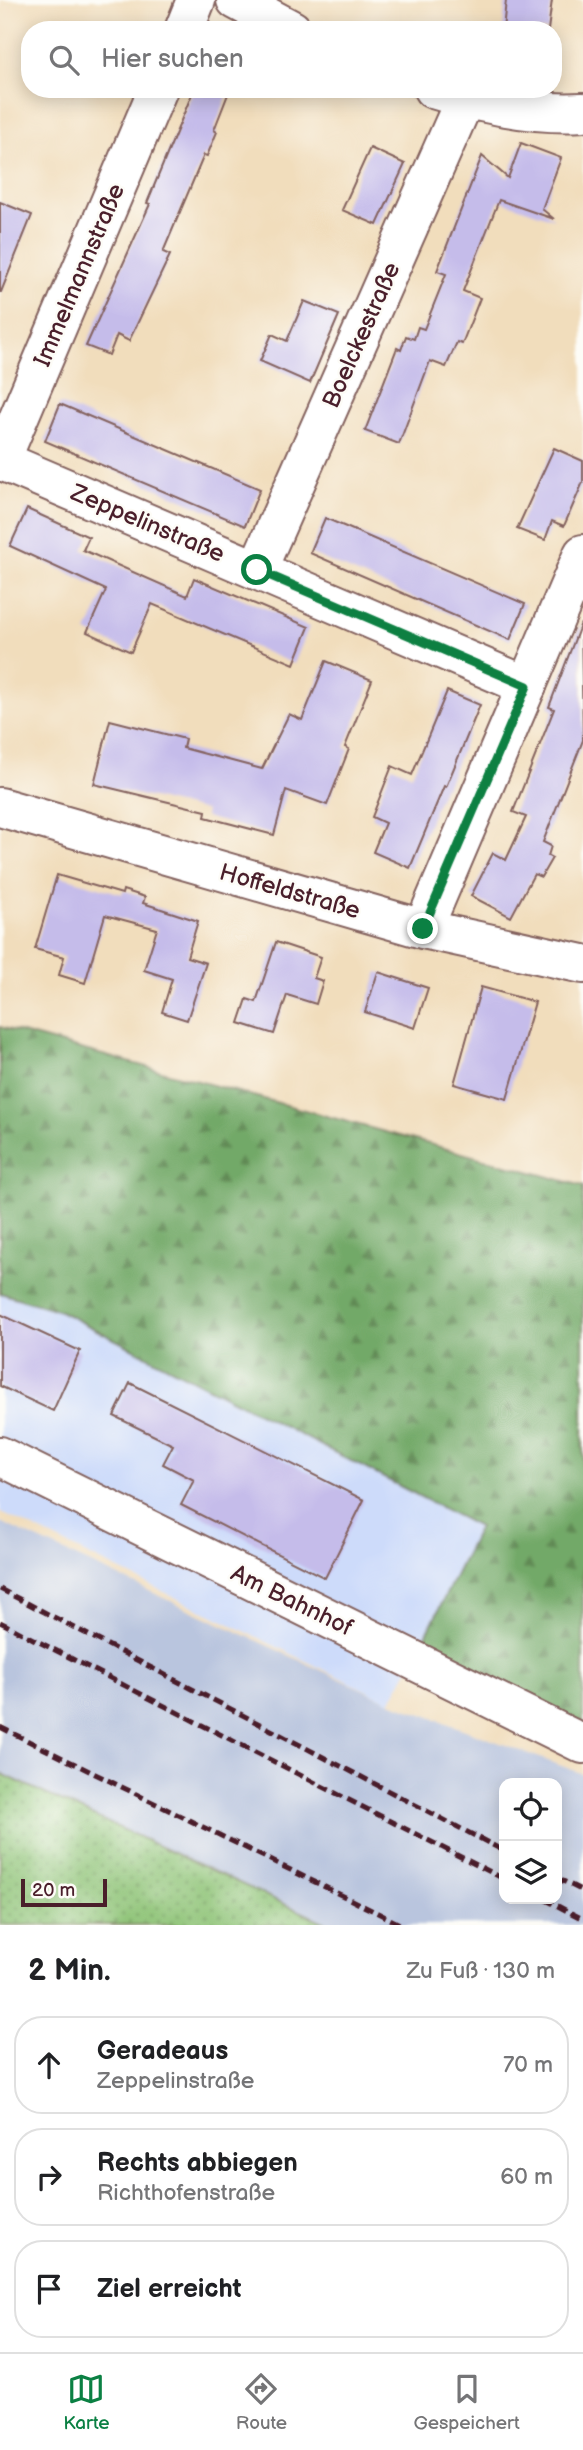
<!DOCTYPE html>
<html lang="de">
<meta charset="utf-8">
<style>
:root{--surface:#fff;--page:#f6f6f6;--text:#202124;--muted:#757577;--line:#e0e0e0;--accent:#0b8043}
body{margin:0;font-family:"Balsamiq Sans",sans-serif;background:var(--page);color:var(--text)}
.controls{position:absolute;right:21px;bottom:21px;display:grid;overflow:hidden;border-radius:14px;box-shadow:0 4px 18px #0003}
.controls button{width:63px;height:63px;display:grid;place-items:center;padding:0;border:0;border-bottom:2px solid var(--line);background:var(--surface);color:var(--text);font:35px sans-serif}
.scale{position:absolute;left:21px;bottom:18px;width:86px;box-sizing:border-box;padding-left:7px;border:4px solid #4a1f2b;border-top:0;font-size:19px;line-height:24px;white-space:nowrap;color:#4a1f2b;-webkit-text-stroke:5px #fdfcf7;paint-order:stroke}
.stop{position:absolute;width:21px;height:21px;margin:-16px;border:5px solid #0b8043;border-radius:50%;background:#fff}
.stop.end{background:#0b8043;border-color:#fff;box-shadow:0 2px 7px #0008}
.list{margin:0;padding:0;list-style:none}
h2{display:flex;justify-content:space-between;align-items:center;height:91px;margin:0;padding:0 28px;font-size:30px}
h2 small{font-size:23px;font-weight:400;color:var(--muted)}
.list li{display:grid;grid-template-columns:46px 1fr auto;gap:21px;align-items:center;box-sizing:border-box;height:98px;margin:0 14px 14px;padding:0 14px;border:2px solid var(--line);border-radius:28px}
.list b{display:block;font-size:26px;white-space:nowrap}
.list p{margin:0;font-size:23px;white-space:nowrap;color:var(--muted)}
.list em{font-size:23px;font-style:normal;color:var(--muted)}
.icon{flex:none;width:38px;height:38px;fill:none;stroke:currentColor;stroke-width:2;stroke-linecap:round;stroke-linejoin:round}
.map{position:relative;flex:none;width:583px;height:1925px;overflow:hidden}
.search{position:absolute;background:var(--surface);box-shadow:0 4px 18px #0003;left:21px;right:21px;top:21px;height:77px;display:flex;align-items:center;gap:18px;box-sizing:border-box;padding:0 24px;border-radius:28px;color:var(--muted);font-size:26px}
.sheet{height:427px;background:var(--surface)}
nav{display:flex;justify-content:space-around;align-items:center;box-sizing:border-box;height:98px;border-top:2px solid var(--line);background:var(--surface);font-size:19px;color:var(--muted)}
nav a{display:grid;justify-items:center;gap:4px}
nav .on{color:var(--accent)}
.map>svg:first-child{display:block}
</style>
<div class="map">
<svg width="583" height="1925" viewBox="0 0 583 1925">
<defs>
<pattern id="grass-dots" width="8" height="8" patternUnits="userSpaceOnUse" patternTransform="scale(1.75)"><rect width="8" height="8" fill="#8dc376"/><path d="M2 2h.1M6 6h.1" fill="none" stroke="#759e61" stroke-width="1.8" stroke-linecap="round"/></pattern>
<pattern id="forest-firs" width="22" height="20" patternUnits="userSpaceOnUse" patternTransform="scale(1.75)"><rect width="22" height="20" fill="#72a967"/><path d="M5 1l3.5 6h-7zM16 11l3.5 6h-7z" fill="#608955"/></pattern>
</defs>
<rect width="100%" height="100%" fill="#fdfcf7"/>
<filter id="ink" filterUnits="userSpaceOnUse"><feTurbulence type="fractalNoise" baseFrequency=".0143" numOctaves="2"/><feDisplacementMap in="SourceGraphic" scale="14" xChannelSelector="R" yChannelSelector="G"/><feConvolveMatrix kernelMatrix="1 2 1 2 8 2 1 2 1" color-interpolation-filters="sRGB"/></filter>
<filter id="wash" filterUnits="userSpaceOnUse"><feTurbulence type="fractalNoise" baseFrequency=".00686" numOctaves="4" result="noise"/><feDisplacementMap in="SourceGraphic" scale="28" xChannelSelector="R" yChannelSelector="G"/><feGaussianBlur stdDeviation="1.57" result="paint"/><feColorMatrix in="noise" values="0 0 0 0 0 0 0 0 0 0 0 0 0 0 0 0 0 1.4 0 .05"/><feComposite in="paint" operator="in"/></filter>
<g filter="url(#wash)">
<rect width="100%" height="100%" fill="#f1ddbc"/>
<!-- built -->
<path fill="#cddbfa" d="M0 1293 58 1310 480 1527 418 1652 390 1702 0 1512Z"/>
<!-- railway -->
<path fill="#b9c5de" fill-rule="evenodd" d="M0 1522 390 1702 583 1774V1925H330L0 1773ZM504 1783H557V1899H504Z"/>
<!-- grass -->
<path fill="url(#grass-dots)" stroke="#6c7150" stroke-width="2" d="M0 1773 330 1925H0Z"/>
<!-- forest -->
<path fill="url(#forest-firs)" stroke="#5e6449" stroke-width="2" d="M0 1027 583 1186V1734L418 1652 479 1527 58 1310 0 1293Z"/>
<g id="blocks">
<!-- building -->
<g fill="#c5bcea">
<path d="M506 0H552L548 30H503Z"/>
<path d="M194 89H230L214 130 217 132 207 156 204 155 163 252 170 255 129 341 117 335 109 355 86 346 150 204 147 203Z"/>
<path d="M521 143 561 158 542 209 554 219 499 200 463 291 480 298 462 344 457 342 446 367 430 361 399 444 365 431 397 348 401 350 406 336 414 339 418 327 424 329 446 274 437 271 482 156 508 178Z"/>
<path d="M370 148 405 164 377 225 342 210Z"/>
<path d="M0 202 32 215 1 292H0Z"/>
<path d="M304 301 339 315 310 383 260 361 272 334 287 341Z"/>
<path d="M60 404 260 489 245 526 45 441Z"/>
<path d="M554 448 583 461V482L564 526 552 521 545 540 517 529Z"/>
<path d="M27 509 89 537 83 550 187 596 194 578 309 627 294 664 152 604 131 652 87 632 106 590 10 546Z"/>
<path d="M325 518 525 604 510 640 310 553Z"/>
<path d="M581 623 583 740 543 842 551 846 548 856 552 858 541 877 534 874 511 917 471 896 493 853 506 860 526 817 513 812 554 709 549 707Z"/>
<path d="M326 661 372 680 345 747 349 749 327 805 286 790 274 835 205 817 206 811 94 784 110 720 185 739 183 748 262 769 289 714 302 720Z"/>
<path d="M447 691 480 705 446 787 444 786 410 868 373 852 385 823 372 817 392 766 412 775Z"/>
<path d="M57 875 122 894 123 890 145 897 143 903 198 921 187 957 206 963 187 1020 162 1012 172 979 144 970 157 929 105 915 85 983 59 975 64 957 35 949Z"/>
<path d="M276 942 321 957 314 978 323 981 316 1004 287 995 274 1034 239 1023 247 999 256 1002Z"/>
<path d="M378 972 428 988 415 1028 365 1012Z"/>
<path d="M481 987 535 1002 507 1099 454 1084Z"/>
<path d="M0 1314 80 1351 53 1411 0 1386Z"/>
<path d="M130 1383 364 1500 325 1578 181 1505 194 1480 163 1464 173 1445 114 1416Z"/>
</g>
</g>
</g>
<g filter="url(#ink)">
<use href="#blocks" fill-opacity="0" stroke="#84625e" stroke-width="2"/>
<g fill="none" stroke-linecap="round" stroke-linejoin="round">
<defs>
<g id="minor">
<path d="M236 0 292 30"/>
<path d="M184 30 196 0"/>
<path d="M433 89C481 104 533 115 583 112"/>
<path d="M0 460 527 686"/>
<path d="M0 462 158 89"/>
<path d="M257 570 465 99"/>
<path d="M0 807 423 929 583 964"/>
<path d="M423 929 583 554"/>
<path d="M0 1456 583 1744"/>
</g>
</defs>
<!-- minor casing -->
<use href="#minor" stroke="#84625e" stroke-width="42"/>
<!-- minor -->
<use href="#minor" stroke="#fff" stroke-width="38"/>
<!-- rail -->
<g stroke="#4a1f2b" stroke-width="5" stroke-dasharray="10 5" stroke-linecap="butt">
<path d="M0 1589 504 1851"/>
<path d="M0 1622 504 1879"/>
<path d="M0 1727 402 1925"/>
<path d="M557 1878 583 1891"/>
<path d="M544 1899 583 1919"/>
</g>
</g>
</g>
<g fill="none" stroke-linecap="round" stroke-linejoin="round" filter="url(#ink)">
<!-- route -->
<path stroke="#0b8043" stroke-width="9" d="M257 570 527 686 423 929"/>
</g>
<g text-anchor="middle" stroke-width="5" stroke-linejoin="round" paint-order="stroke">
<!-- street labels -->
<g font-size="24" fill="#4a1f2b" stroke="#fdfcf7">
<text transform="translate(79 275) rotate(-67)" y="8">Immelmannstraße</text>
<text transform="translate(361 335) rotate(-66)" y="8">Boelckestraße</text>
<text transform="translate(148 523) rotate(23)" y="8">Zeppelinstraße</text>
<text transform="translate(290 891) rotate(16)" y="8">Hoffeldstraße</text>
<text transform="translate(292 1600) rotate(26)" y="8">Am Bahnhof</text>
</g>
</g>
</svg>
<div class="controls">
<button><svg class="icon" aria-label="locate" viewBox="0 0 24 24"><circle cx="12" cy="12" r="6"/><path d="M12 2v4M12 18v4M2 12h4M18 12h4"/></svg></button>
<button><svg class="icon" aria-label="layers" viewBox="0 0 24 24"><path d="M12 4l9 5-9 5-9-5zM3 14l9 5 9-5"/></svg></button>
</div>
<div class="scale">20 m</div>
<div class="stop" style="left:257px;top:570px"></div>
<div class="stop end" style="left:423px;top:929px"></div>
<div class="search"><svg class="icon" aria-label="search" viewBox="0 0 24 24"><circle cx="10" cy="10" r="6"/><path d="M15 15l6 6"/></svg>Hier suchen</div>
</div>
<section class="sheet">
<h2>2 Min.<small>Zu Fuß · 130 m</small></h2>
<ul class="list">
<li><svg class="icon" aria-label="ahead" viewBox="0 0 24 24"><path d="M12 20V5M6 11l6-6 6 6"/></svg><div><b>Geradeaus</b><p>Zeppelinstraße</p></div><em>70 m</em></li>
<li><svg class="icon" aria-label="right" viewBox="0 0 24 24"><path d="M7 20v-9h11M14 6l5 5-5 5"/></svg><div><b>Rechts abbiegen</b><p>Richthofenstraße</p></div><em>60 m</em></li>
<li><svg class="icon" aria-label="arrive" viewBox="0 0 24 24"><path d="M6 21V4h12l-3 4 3 4H6"/></svg><div><b>Ziel erreicht</b></div></li>
</ul>
</section>
<nav>
<a class="on"><svg class="icon" aria-label="map" viewBox="0 0 24 24"><path d="M3 6l6-2 6 2 6-2v14l-6 2-6-2-6 2zM9 4v14M15 6v14"/></svg>Karte</a>
<a><svg class="icon" aria-label="directions" viewBox="0 0 24 24"><path d="M12 3l9 9-9 9-9-9zM9 14v-3h6M13 9l2 2-2 2"/></svg>Route</a>
<a><svg class="icon" aria-label="saved" viewBox="0 0 24 24"><path d="M7 4h10v16l-5-4-5 4z"/></svg>Gespeichert</a>
</nav>
